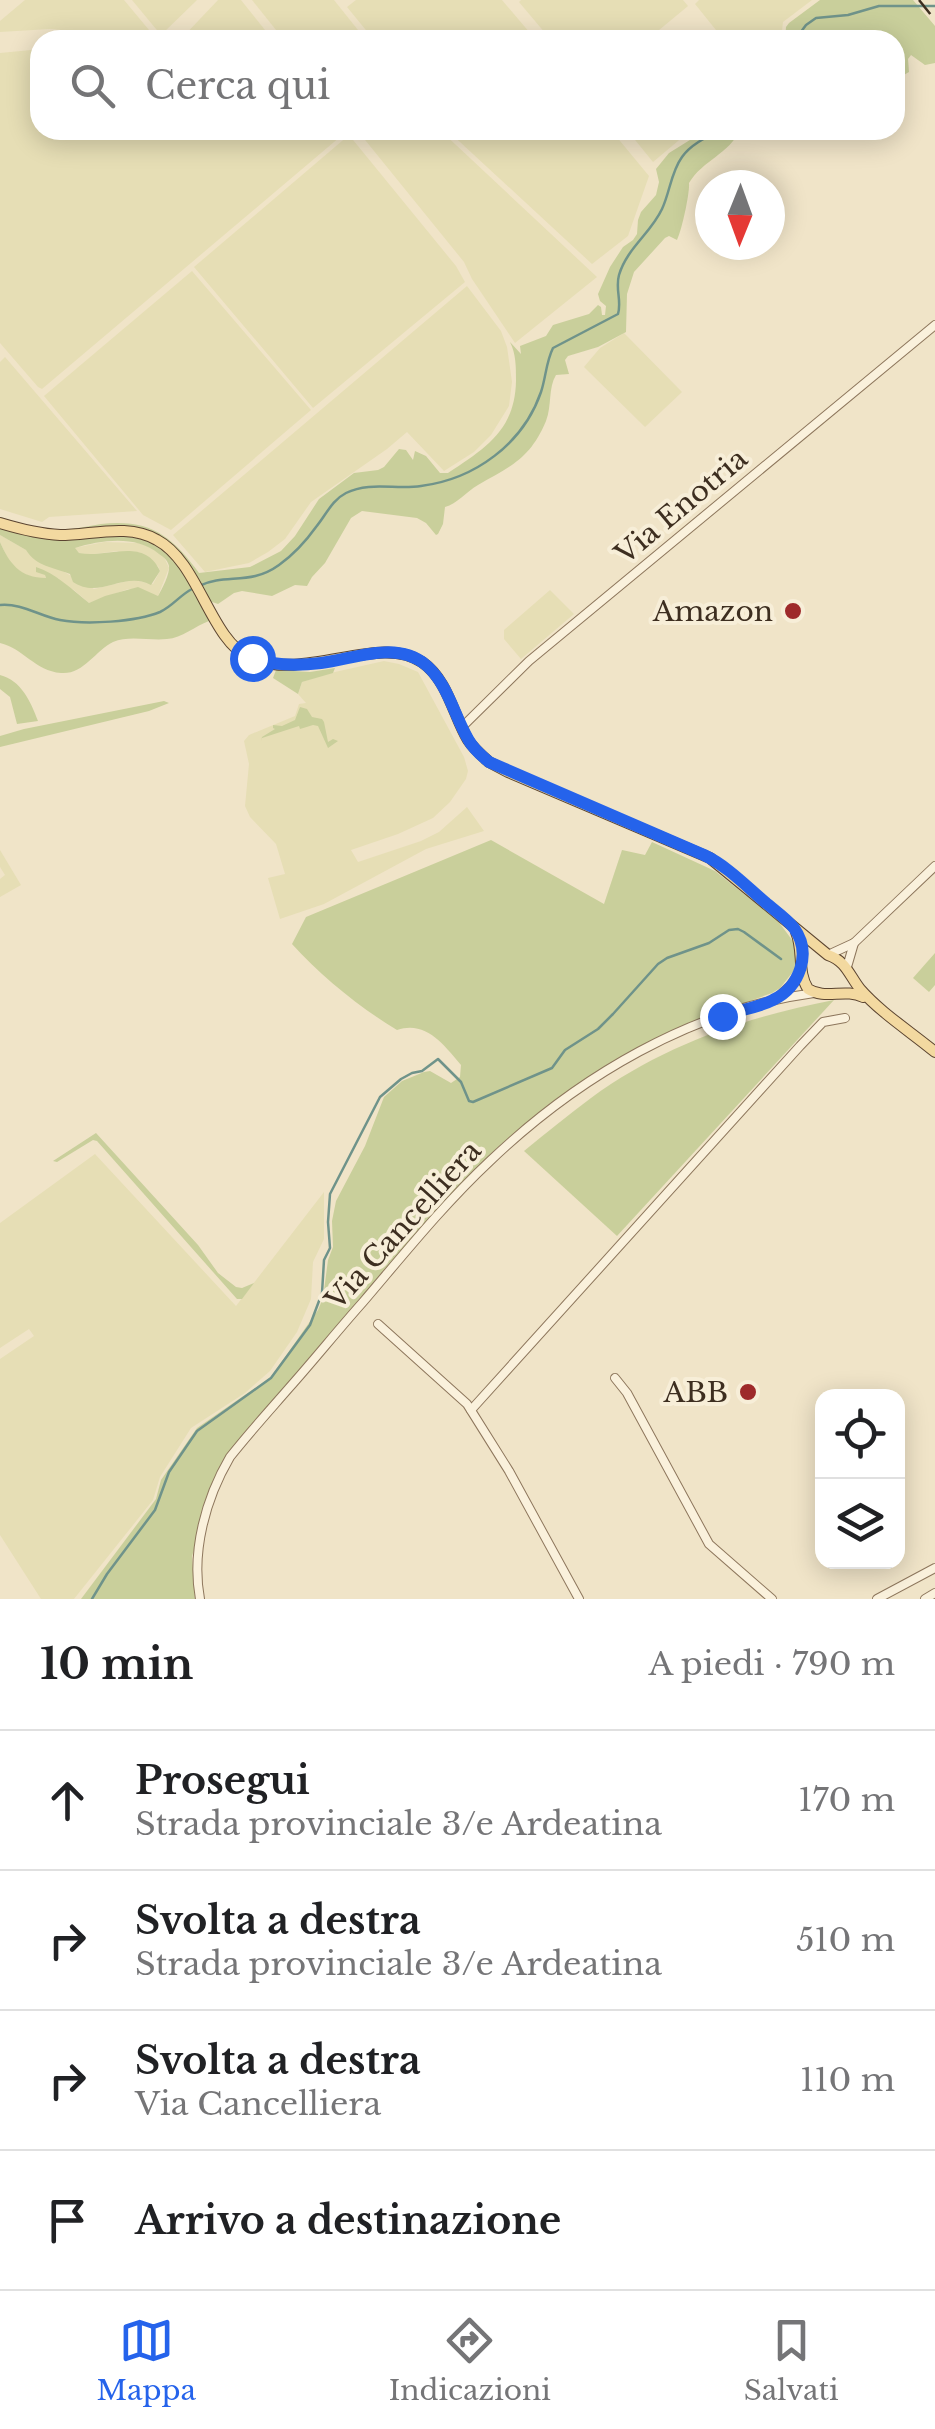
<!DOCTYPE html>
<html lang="it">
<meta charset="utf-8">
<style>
:root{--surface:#fff;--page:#f6f6f6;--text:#202124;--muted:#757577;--line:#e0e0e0;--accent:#2563eb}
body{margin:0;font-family:"Libre Baskerville",serif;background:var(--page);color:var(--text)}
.controls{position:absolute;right:30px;bottom:30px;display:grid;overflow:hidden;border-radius:20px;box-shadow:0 5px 25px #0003}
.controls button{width:90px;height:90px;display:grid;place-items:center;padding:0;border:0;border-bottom:2px solid var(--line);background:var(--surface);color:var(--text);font:50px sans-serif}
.compass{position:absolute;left:695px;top:170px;width:90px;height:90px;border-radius:50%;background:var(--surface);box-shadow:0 5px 25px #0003;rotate:181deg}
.stop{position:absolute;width:30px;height:30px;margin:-22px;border:8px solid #2563eb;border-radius:50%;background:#fff}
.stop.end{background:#2563eb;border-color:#fff;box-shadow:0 2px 10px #0008}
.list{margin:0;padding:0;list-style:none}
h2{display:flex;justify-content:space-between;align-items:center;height:130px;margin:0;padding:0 40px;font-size:42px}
h2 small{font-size:32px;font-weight:400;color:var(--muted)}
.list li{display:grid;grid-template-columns:65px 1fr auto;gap:30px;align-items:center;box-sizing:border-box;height:140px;padding:0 40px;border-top:2px solid var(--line)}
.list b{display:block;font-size:38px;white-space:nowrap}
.list p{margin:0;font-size:32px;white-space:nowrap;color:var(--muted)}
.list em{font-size:32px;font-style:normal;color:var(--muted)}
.icon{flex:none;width:55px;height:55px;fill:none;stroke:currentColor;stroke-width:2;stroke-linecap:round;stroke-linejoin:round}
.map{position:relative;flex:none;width:935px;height:1599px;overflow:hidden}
.search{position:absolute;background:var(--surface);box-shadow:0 5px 25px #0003;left:30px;right:30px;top:30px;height:110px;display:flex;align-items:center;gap:25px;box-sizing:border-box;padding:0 35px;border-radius:30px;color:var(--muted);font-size:38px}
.sheet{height:690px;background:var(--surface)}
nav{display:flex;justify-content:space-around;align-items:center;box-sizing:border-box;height:140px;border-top:2px solid var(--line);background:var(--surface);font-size:28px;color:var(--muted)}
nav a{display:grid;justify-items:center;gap:5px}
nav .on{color:var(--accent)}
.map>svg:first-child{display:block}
</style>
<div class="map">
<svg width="935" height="1599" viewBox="0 0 935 1599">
<rect width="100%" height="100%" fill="#f0e4c8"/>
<!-- farmland -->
<g fill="#e6deb5">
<path d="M25 0H124L154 36 152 38 50 29 0 32V21Z"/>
<path d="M132 0H197L161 35Z"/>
<path d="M218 0H241L273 40H180Z"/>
<path d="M252 0H334L366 40H284Z"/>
<path d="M356 0H502L536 40H374L347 7Z"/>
<path d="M521 0H683L688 6 647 40H551L519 2Z"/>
<path d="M699 0H812L783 22 781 40H724L695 4Z"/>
<path d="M31 50H40V130L347 131 42 389 38 387 0 343V53Z"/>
<path d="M357 130H422L425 134 430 130H440L597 277 515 343 472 279 464 262Z"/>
<path d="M447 130H611L649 176 628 236 592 264Z"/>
<path d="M627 130H691L653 162Z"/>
<path d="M349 135 456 266 465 282 313 408 194 267Z"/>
<path d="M192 271 311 410 171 530 143 515 44 396Z"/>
<path d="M467 286 501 331 507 347 512 382 509 406 491 435 474 452 444 471 407 432 387 449 311 502 285 539 268 552 249 563 205 572 173 535Z"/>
<path d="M624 333 682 392 645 427 584 367 600 348Z"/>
<path d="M5 357 137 511 49 517 42 522 0 509V362Z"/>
<path d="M0 535 94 589 132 580 153 584 160 571 158 566 117 551 87 555 79 553 74 548 104 542 138 543 151 547 164 557 169 568 158 596 128 589 89 603 74 590 64 586 58 578 45 575 46 578 38 579 22 573 10 564 0 542Z"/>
<path d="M550 590 574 614 521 659 504 639V630Z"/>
<path d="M384 661 399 664 418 672 464 757 468 771 466 779 450 802 433 818 398 834 351 850 358 862 421 841 439 832 467 807 484 831 426 849 324 904 280 919 268 878 285 874 276 844 250 817 245 806 249 764 244 741 249 735 295 716 299 704 306 703 298 694 302 682 326 674Z"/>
<path d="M0 850 21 885 0 897V879L5 875 0 867Z"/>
<path d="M95 1154 236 1306 324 1192V1239L313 1262 311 1299 297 1332 270 1371 245 1393 191 1428 160 1477 153 1500 74 1599H41L0 1535V1359L34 1336 29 1329 0 1348V1223Z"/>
</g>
<!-- green -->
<g fill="#c9cf9b">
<path d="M820 0H913L935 26V63L925 65 911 55 908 59 909 72 895 80V40H861L854 37 837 40H785L786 27 789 23Z"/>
<path d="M706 130H740C729 154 703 160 689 183 690 192 682 230 677 240L669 236 665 238 634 272 627 294 626 332 598 347 568 356 565 360 569 374 556 375C548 388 552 406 546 421 530 459 511 466 478 485 466 492 457 504 445 507L443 524 438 534 436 535 426 523 417 518 362 511 351 518 325 563 312 577 307 586 295 585 272 596 242 591 234 593 218 604 209 601 180 554 159 536 45 531 0 521V517C20 523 41 532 62 530 75 529 88 526 101 524 150 519 171 535 199 573L250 567 281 551 295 536 319 499 354 473 378 470 384 467 399 449 406 450 413 460 415 451 426 456 440 473H448C486 448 515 430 516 381 516 366 516 354 510 342L521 354 520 346 546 336 553 325 589 314 598 305 601 307 602 315H605L606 306 600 301 598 294 610 267 623 247 633 240 637 234 638 220 641 212 656 195 659 182 656 169 669 153Z"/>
<path d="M0 528C18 533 35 538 54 539 88 540 131 526 162 547 184 563 198 595 211 618L209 621C195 626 182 638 167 639 150 641 129 635 113 642 95 651 83 675 61 673 35 671 23 648 0 643V542C9 563 20 578 46 578L45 575 36 572V567C55 573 73 590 89 603L105 596 138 587 158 596C162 589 170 574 169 566 168 561 164 557 159 554 136 535 102 540 75 548L79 553C107 559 144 536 160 571L151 585C124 570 100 600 73 582L70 574C53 567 37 567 26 550L0 535Z"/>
<path d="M335 668 333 673 302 682 298 694 273 678 276 670 310 672Z"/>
<path d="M0 675C21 680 31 702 38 721L17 724 10 697 0 689Z"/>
<path d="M164 701 169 703 149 711 0 747V736L24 729Z"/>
<path d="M300 707 307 709 312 717 322 719 324 722 328 742 333 739 338 741 328 748 318 726 313 725 300 729 299 726 262 738 261 741 262 737 275 729 273 728V725L282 726 295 720Z"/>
<path d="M491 840 604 904 622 850 645 855 652 842 715 871 778 921 795 944 796 968 780 988 772 993 686 1024 632 1051 585 1080 539 1113 498 1147 423 1225 225 1457 192 1556 195 1599H81L156 1499 161 1480 197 1428 271 1377 318 1310 323 1298 328 1260 333 1247 332 1221 336 1201 365 1146 384 1097 402 1081 424 1072 430 1071 451 1083 460 1077 461 1065C444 1045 426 1020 397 1030 359 1007 322 977 292 944L306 917Z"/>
<path d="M935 953V985L929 992 913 978Z"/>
<path d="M834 1000 617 1236 524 1151C546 1133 568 1115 591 1098 663 1045 747 1017 834 1000Z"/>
<path d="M96 1133 198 1245 218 1273 236 1287 242 1288 254 1283 242 1299H237L97 1141 93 1140 57 1162 53 1161Z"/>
</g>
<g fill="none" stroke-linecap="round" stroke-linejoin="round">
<!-- stream -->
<g stroke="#6f938a" stroke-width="2.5">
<path d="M795 40 806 25 816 18 848 15 879 6H935"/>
<path d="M199 586C226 573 250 586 279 565 293 555 306 541 316 527 326 515 332 500 346 493 370 481 396 490 421 486 475 479 523 444 541 392 546 377 546 362 553 348L618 314C622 301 615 289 619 275 627 248 651 233 662 209 670 192 671 172 682 157 691 144 707 137 721 130"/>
<path d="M0 605C22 603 39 616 60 620 86 625 136 622 160 612 173 606 180 595 192 589"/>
<path d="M92 1599 107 1574 155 1510 169 1472 197 1431 271 1378 310 1325 322 1293 324 1260 330 1248 328 1222 330 1194 380 1097 401 1079 412 1073 422 1071 438 1059 461 1082 469 1101 473 1102 552 1068 565 1050 598 1029 613 1014 658 964 667 958 709 943 729 930 738 929 744 932 781 959"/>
</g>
<defs>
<g id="minor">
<path d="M462 727 529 661 935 325"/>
<path d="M828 955 854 943 935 866"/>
<path d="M847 967 854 943"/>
<path d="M778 997 790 986 801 970"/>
<path d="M378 1324 467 1404 509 1471 579 1599"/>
<path d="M615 1378 627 1393 709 1544 772 1599"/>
<path d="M471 1410 800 1046 823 1022 845 1018"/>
<path d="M200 1599C191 1551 206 1498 230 1457 249 1433 269 1411 289 1388 314 1360 338 1330 363 1302 404 1254 444 1204 490 1161 578 1077 692 1009 814 993"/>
<path d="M877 1599 935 1568"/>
<path d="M925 1599 935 1593"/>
</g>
<g id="major">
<path d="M0 523C20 529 39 534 60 535 92 535 128 523 157 540 199 562 210 640 250 658 306 682 379 633 422 662 448 680 453 715 468 740 474 749 481 755 489 762L508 772 710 858 828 955C846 961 849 975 860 989 881 1013 911 1032 935 1052"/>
<path d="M796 932C804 951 797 972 808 989 825 1000 845 988 863 997"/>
</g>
</defs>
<!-- minor casing -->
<use href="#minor" stroke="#8d765c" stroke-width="10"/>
<!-- major casing -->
<use href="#major" stroke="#5b4430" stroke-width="12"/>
<!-- minor -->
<use href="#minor" stroke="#faf1dc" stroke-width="8"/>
<!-- major -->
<use href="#major" stroke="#f3d9a0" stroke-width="10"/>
<!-- rail -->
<path stroke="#3d2e20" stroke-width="2.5" stroke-dasharray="18 18" stroke-linecap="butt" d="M919 0 935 20"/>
</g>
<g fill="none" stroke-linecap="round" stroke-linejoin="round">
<!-- route -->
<path stroke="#2563eb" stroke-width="12" d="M252 658C274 666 297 666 321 663 355 659 396 640 426 665 448 684 454 715 468 739 473 749 481 755 489 762L704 855C727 866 745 885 765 902 774 910 786 918 794 928 812 953 800 987 773 1000 758 1008 738 1010 722 1016"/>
</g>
<!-- markers -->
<g fill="#9e2a2b" stroke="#f7eed8" stroke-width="4">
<circle cx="793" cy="611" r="10"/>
<circle cx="748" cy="1392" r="10"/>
</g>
<g text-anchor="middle" stroke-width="8" stroke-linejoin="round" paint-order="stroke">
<!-- street labels -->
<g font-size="28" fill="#3d2e20" stroke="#f7eed8">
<text transform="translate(681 506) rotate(-40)" y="10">Via Enotria</text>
<text transform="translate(403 1225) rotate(-48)" y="10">Via Cancelliera</text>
</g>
<!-- poi labels -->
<g font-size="28" fill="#3d2e20" stroke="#f7eed8" text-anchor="end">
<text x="773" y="621">Amazon</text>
<text x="728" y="1402">ABB</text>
</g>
</g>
</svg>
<div class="controls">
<button><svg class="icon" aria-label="locate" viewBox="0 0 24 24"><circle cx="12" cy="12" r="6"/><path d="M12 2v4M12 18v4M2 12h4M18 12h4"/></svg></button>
<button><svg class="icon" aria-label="layers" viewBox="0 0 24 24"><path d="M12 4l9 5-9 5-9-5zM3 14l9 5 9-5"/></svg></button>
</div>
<svg class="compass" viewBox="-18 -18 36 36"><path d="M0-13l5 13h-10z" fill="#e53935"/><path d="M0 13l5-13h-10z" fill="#757577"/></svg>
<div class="stop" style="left:252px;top:658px"></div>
<div class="stop end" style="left:722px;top:1016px"></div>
<div class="search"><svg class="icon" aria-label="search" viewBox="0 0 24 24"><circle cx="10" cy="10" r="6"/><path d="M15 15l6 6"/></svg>Cerca qui</div>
</div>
<section class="sheet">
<h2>10 min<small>A piedi · 790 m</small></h2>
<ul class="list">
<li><svg class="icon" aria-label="ahead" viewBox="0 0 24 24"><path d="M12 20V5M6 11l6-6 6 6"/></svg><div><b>Prosegui</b><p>Strada provinciale 3/e Ardeatina</p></div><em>170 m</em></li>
<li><svg class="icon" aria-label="right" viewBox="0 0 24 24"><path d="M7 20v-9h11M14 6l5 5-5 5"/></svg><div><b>Svolta a destra</b><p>Strada provinciale 3/e Ardeatina</p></div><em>510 m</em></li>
<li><svg class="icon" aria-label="right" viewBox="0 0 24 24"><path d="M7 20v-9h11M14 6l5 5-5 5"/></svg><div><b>Svolta a destra</b><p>Via Cancelliera</p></div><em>110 m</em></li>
<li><svg class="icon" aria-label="arrive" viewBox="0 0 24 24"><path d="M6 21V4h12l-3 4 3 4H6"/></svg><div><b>Arrivo a destinazione</b></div></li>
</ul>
</section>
<nav>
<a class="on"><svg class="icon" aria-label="map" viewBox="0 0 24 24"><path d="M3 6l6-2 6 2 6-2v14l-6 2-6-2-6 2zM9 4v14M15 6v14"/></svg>Mappa</a>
<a><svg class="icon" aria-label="directions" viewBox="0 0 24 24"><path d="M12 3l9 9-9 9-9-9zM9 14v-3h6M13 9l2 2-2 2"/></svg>Indicazioni</a>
<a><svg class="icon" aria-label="saved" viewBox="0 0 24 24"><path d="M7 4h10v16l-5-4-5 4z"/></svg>Salvati</a>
</nav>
